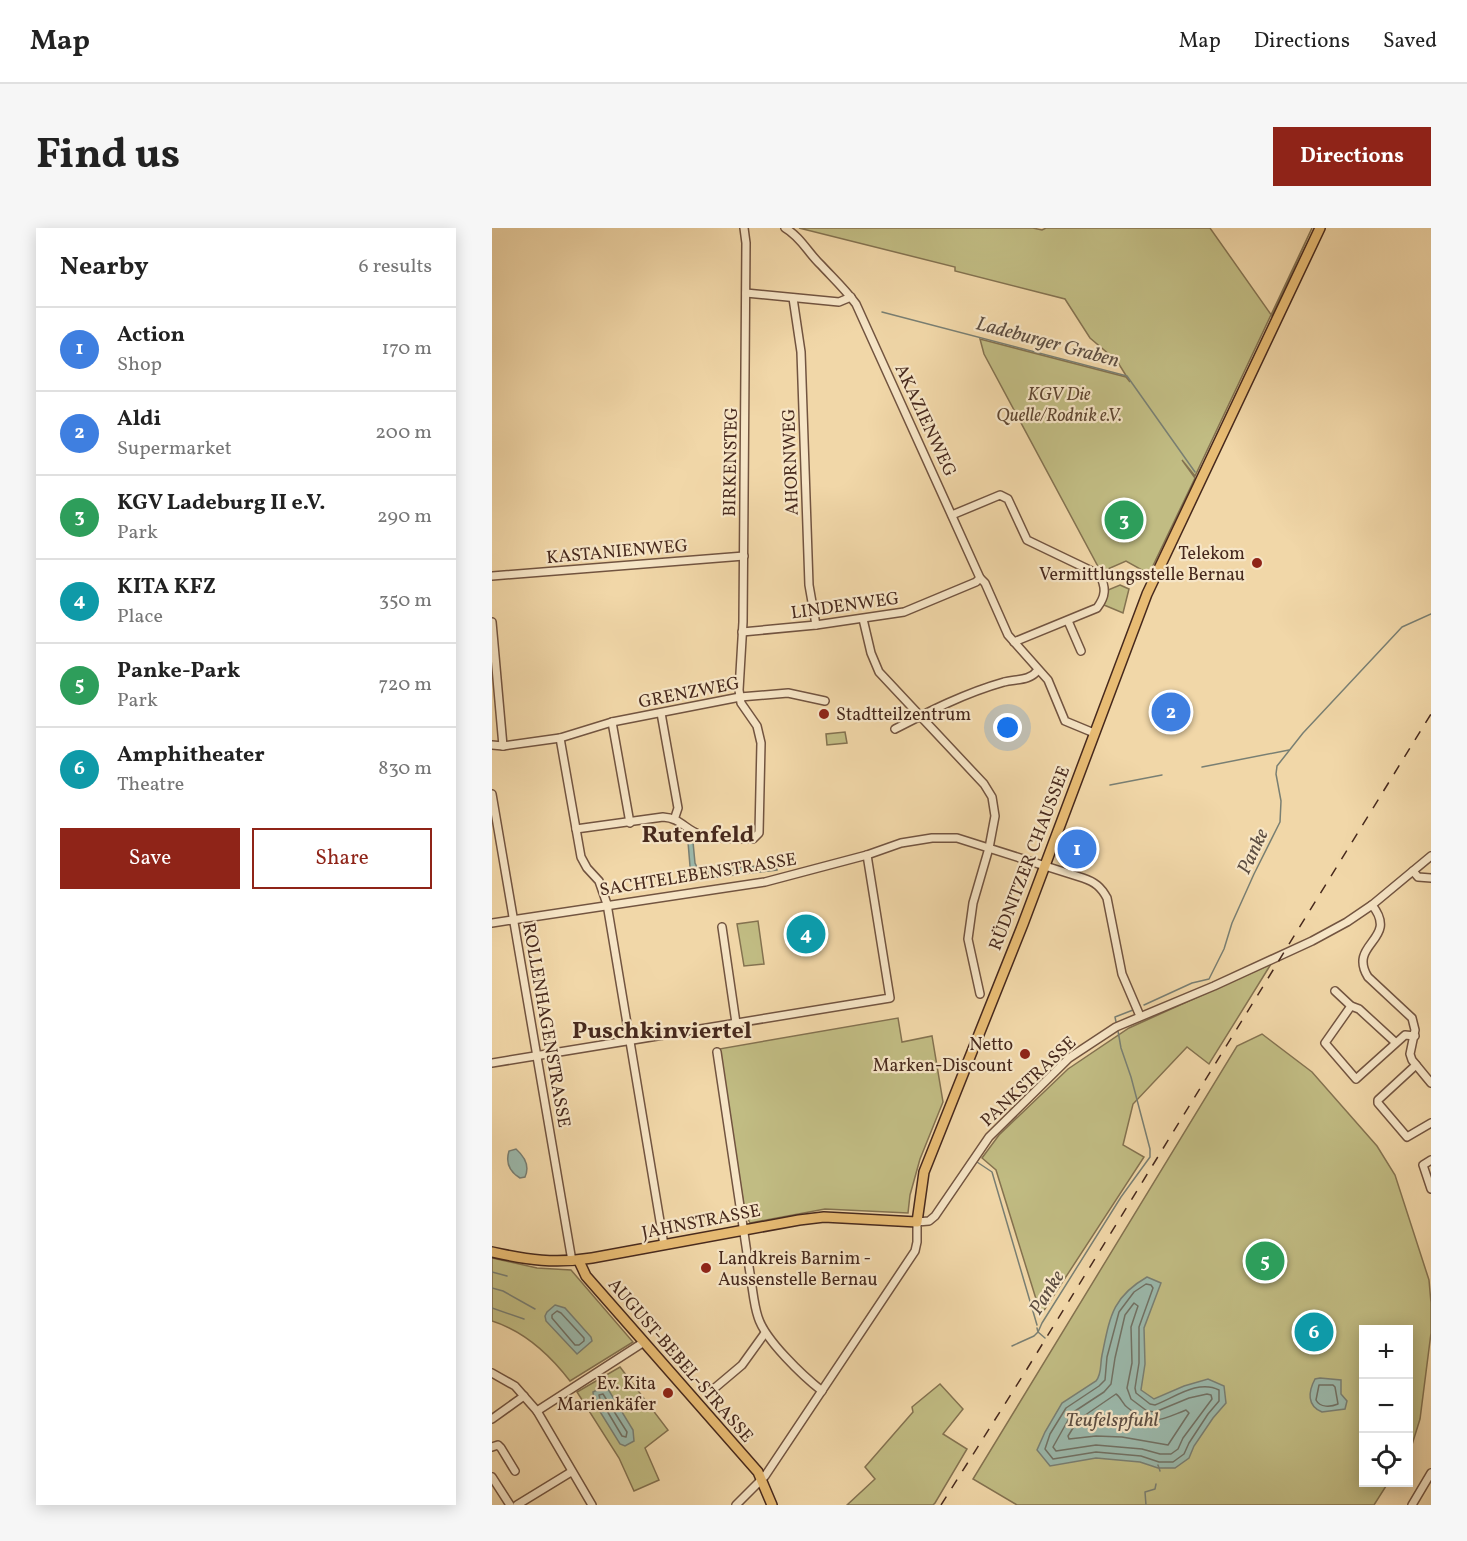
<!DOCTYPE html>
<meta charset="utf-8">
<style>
:root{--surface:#fff;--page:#f6f6f6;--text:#222;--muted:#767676;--line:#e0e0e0;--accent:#8f2418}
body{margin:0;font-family:Vollkorn,serif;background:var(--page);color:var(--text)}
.controls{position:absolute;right:18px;bottom:18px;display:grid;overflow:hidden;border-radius:0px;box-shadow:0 3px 15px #0003}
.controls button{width:54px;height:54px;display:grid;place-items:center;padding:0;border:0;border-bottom:2px solid var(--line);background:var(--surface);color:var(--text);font:30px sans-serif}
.you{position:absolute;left:516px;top:500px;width:21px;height:21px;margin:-15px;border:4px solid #fff;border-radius:50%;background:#1a73e8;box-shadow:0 0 0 9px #1a73e833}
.badge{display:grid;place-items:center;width:39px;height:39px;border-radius:50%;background:var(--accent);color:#fff;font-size:20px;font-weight:700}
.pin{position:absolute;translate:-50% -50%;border:3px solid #fff;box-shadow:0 2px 6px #0006}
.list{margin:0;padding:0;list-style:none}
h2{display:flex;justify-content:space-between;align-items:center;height:78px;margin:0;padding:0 24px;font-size:26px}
h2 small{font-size:20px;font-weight:400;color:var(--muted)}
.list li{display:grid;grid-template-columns:39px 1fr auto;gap:18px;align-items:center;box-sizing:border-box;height:84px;padding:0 24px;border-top:2px solid var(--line)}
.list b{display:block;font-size:22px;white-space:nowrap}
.list p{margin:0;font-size:20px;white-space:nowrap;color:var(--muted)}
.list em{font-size:20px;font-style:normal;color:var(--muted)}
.actions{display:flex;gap:12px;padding:18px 24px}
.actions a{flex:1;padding:14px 0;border:2px solid var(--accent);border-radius:0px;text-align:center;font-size:21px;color:var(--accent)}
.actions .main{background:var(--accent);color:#fff}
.icon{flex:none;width:33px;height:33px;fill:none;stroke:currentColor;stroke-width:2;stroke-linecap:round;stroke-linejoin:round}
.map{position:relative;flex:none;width:939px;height:1277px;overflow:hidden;border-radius:0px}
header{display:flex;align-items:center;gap:36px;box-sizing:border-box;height:84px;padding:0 30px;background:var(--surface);border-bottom:2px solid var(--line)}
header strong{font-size:28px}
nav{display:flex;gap:33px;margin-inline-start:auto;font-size:21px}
.intro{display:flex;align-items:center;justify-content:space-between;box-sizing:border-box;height:144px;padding:0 36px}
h1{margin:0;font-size:42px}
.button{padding:15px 27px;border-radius:0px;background:var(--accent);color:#fff;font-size:21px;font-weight:700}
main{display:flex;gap:36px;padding:0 36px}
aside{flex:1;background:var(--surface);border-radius:0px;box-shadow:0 3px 15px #0003}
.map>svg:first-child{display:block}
</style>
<header>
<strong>Map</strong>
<nav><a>Map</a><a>Directions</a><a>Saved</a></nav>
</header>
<div class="intro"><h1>Find us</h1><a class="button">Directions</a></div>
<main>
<aside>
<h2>Nearby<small>6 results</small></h2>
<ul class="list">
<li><span class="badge" style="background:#3f7fe0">1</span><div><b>Action</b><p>Shop</p></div><em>170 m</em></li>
<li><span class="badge" style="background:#3f7fe0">2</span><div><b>Aldi</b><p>Supermarket</p></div><em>200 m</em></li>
<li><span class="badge" style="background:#2e9e5b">3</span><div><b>KGV Ladeburg II e.V.</b><p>Park</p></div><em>290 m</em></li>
<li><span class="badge" style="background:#0f9aa8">4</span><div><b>KITA KFZ</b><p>Place</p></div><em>350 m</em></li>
<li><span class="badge" style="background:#2e9e5b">5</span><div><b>Panke-Park</b><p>Park</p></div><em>720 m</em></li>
<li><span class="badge" style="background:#0f9aa8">6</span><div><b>Amphitheater</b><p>Theatre</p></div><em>830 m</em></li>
</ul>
<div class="actions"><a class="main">Save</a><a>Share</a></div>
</aside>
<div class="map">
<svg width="939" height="1277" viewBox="0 0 939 1277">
<rect width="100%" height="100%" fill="#f1d7a8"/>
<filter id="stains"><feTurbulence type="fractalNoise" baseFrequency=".00333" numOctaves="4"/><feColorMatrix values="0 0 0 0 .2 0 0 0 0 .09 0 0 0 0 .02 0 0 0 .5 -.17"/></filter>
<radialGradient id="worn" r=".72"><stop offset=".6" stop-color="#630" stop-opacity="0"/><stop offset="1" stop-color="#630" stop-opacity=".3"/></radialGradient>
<!-- green -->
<g fill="#c1bc83" stroke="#847250" stroke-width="1.5">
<path d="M307 0H541L550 2 554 0H718L780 88 820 0 703 248 690 232 703 250 657 346 634 333 609 344 492 126 488 111 634 149 638 154 625 133 598 110 573 71 463 43V39Z"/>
<path d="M628 357 637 361 631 385 612 377 616 362Z"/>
<path d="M353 504 355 515 335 517 334 506Z"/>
<path d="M266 693 272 736 252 738 245 696Z"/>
<path d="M779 736 717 836 695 819 641 876 631 917 652 929 549 1087 504 942 490 930 507 907 576 841 637 800Z"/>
<path d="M406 790 410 814 440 808 451 874 428 931 418 967 416 985 333 981 258 995 253 985 227 821Z"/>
<path d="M770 806 820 844 885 918 903 947 937 1052 939 1075V1105L928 1191 919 1220 917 1224 916 1102H872V1254L896 1255 882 1277H525L481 1251 745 818Z"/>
<path d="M0 1030 45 1040 79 1042 141 1114 78 1153C58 1127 32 1103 0 1093Z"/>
<path d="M128 1139 176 1202 153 1220 167 1252 142 1263 127 1230 85 1164Z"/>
<path d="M448 1156 471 1181 451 1206 475 1221 443 1275 441 1277H355L383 1251 373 1239 421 1184 420 1179Z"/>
</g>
<!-- water -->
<g fill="#9bb9ac" stroke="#797f73" stroke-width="1.5">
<path d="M198 612 201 614 203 635 205 639 225 641 278 637 285 638V642L202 652 198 638 196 614Z"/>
<path d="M24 921C33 929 38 938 33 949L28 950C18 944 13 936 17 923Z"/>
<path d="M655 1049 669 1055 652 1100 653 1136 649 1162 662 1171 692 1158 716 1151 732 1158 734 1175 721 1190 702 1218 697 1230 683 1240H666L648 1234 604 1230 558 1238 545 1222 553 1204 570 1175 604 1153C610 1146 608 1136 610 1127 618 1089 620 1069 655 1049Z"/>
<path d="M63 1077 73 1080 99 1109 100 1113 85 1126 54 1093 53 1088 55 1084Z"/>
<path d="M828 1150 849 1152V1166L855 1173 853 1181 830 1184C815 1178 816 1164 823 1151Z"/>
<path d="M111 1159 116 1161 141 1202 142 1213 133 1218 128 1216 102 1174 101 1164Z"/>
</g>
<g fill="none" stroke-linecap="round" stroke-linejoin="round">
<!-- shore -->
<g stroke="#717164" stroke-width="1.5">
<path d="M654 1056 659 1057 661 1060 647 1099V1135L643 1160 644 1165 658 1176 663 1177C682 1170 706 1151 727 1162V1173L716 1186 697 1215 692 1226 681 1234H667L649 1228 604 1224 561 1231 553 1221 558 1206 574 1180 607 1158 613 1152 615 1129 627 1084 642 1064Z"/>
<path d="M642 1075 646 1078 639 1099 640 1135 635 1160 639 1171 655 1183 663 1184 697 1170 715 1166 719 1167 720 1171 691 1210 686 1221 679 1226H668L650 1221 604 1217 564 1223 561 1219 580 1185 612 1164 619 1156 623 1130 633 1087Z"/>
<path d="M65 1083 69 1085 92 1110V1113L87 1117H83L60 1090V1087Z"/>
<path d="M841 1157 843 1159 846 1176C839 1179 828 1180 824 1172L827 1157Z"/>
<path d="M111 1166 135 1204 134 1209 130 1208 108 1171 107 1167Z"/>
<path d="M624 1166C629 1169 630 1176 636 1180 660 1200 668 1192 694 1182L697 1185 676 1217 630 1209 604 1208 577 1211 576 1208 586 1192Z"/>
</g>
<!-- stream -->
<g stroke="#797f73" stroke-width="1.5">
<path d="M390 84 635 148 703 244"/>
<path d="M710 539 797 522"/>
<path d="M618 557 670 547"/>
<path d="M652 777 700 755 717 751 732 721 740 695 762 646 788 594 789 573 784 546 785 538 811 505 910 399 939 386"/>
<path d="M624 794 623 789 641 782"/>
<path d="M485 934 500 944 545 1097"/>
<path d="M0 1044 15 1048"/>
<path d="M0 1060 11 1063 43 1081"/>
<path d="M0 1080 32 1091"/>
<path d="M553 1110 546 1104 550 1095 629 969 658 929V921L639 849 629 820 626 803"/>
<path d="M520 1118 542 1108 546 1104 545 1100"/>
<path d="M666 1237 668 1243"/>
<path d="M654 1277 653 1264 663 1261 664 1256"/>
</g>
<defs>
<g id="minor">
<path d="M293 0C309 9 316 25 329 37 341 50 353 61 364 76L488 350 493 355 516 407 556 452 573 493 602 505"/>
<path d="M254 65 347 74 359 69"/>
<path d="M301 70 309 124 317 357 324 397"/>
<path d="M460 287 508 267 516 271 535 312 608 347C614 360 614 368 605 380L522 414"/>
<path d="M0 348 252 328"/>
<path d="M371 391 379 425 387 444 492 556 500 569 503 588 497 620 481 675 476 711 488 766"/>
<path d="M576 393 589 423"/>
<path d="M0 394 11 518 0 517"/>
<path d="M250 404 324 397 412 384 484 354 488 350"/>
<path d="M169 485 186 580 183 589"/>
<path d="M120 494 138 595"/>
<path d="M403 501C438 483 473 465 512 454 524 451 538 453 546 442"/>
<path d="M11 518 68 510"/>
<path d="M0 566 80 1033"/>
<path d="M84 601 171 589C189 590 193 602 209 607 225 612 245 610 261 611L267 605 269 515 265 498 249 475 247 462 251 394 254 15 252 0"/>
<path d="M921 643 926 649 939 650"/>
<path d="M880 677C908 712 855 715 876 749L920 790 923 802 918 826 920 832 939 855"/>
<path d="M0 695 273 654 375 627 409 615 440 610H465L591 650C603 654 609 659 615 670L630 746 648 788"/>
<path d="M230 699 244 795"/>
<path d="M843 763 859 778 867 781 903 814"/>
<path d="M859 778 833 815 864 851 913 807 923 808"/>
<path d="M225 824 259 1052C261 1064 262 1077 266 1089 273 1112 311 1148 330 1163"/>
<path d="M0 835 398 770 375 627"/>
<path d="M924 837 886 872V875L915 909 939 895"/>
<path d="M939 932 931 937 939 961"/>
<path d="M172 1017 115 676 107 653 95 640 89 629 68 510 120 494 248 469 296 465 333 473"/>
<path d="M0 1145 23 1158 45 1183 100 1277"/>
<path d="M218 1164 250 1137 273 1105"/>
<path d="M45 1183 152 1114"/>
<path d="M0 1191 32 1168"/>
<path d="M0 1219 6 1217 9 1220 23 1243"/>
<path d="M0 1249 18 1277"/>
<path d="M25 1277 79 1244"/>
<path d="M244 1277 273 1248 423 1023 425 1014V994L437 993 443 988 497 909 577 830 624 799 722 758 820 713 855 694 880 677 939 628"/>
<path d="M920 1277 939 1245"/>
</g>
<g id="major">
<path d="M0 1024C36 1032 63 1036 100 1030L307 992 332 989 425 994 432 944 531 696 655 366 828 0"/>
<path d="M87 1033 94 1048 266 1244 280 1277"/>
</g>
</defs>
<!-- minor casing -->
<use href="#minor" stroke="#725440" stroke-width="10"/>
<!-- major casing -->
<use href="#major" stroke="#47291d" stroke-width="12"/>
<!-- minor -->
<use href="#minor" stroke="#f6e5c6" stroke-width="7"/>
<!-- major -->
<use href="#major" stroke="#e8bc74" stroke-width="9"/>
<!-- rail -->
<path stroke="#47291d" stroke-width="1.5" stroke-dasharray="10 10" stroke-linecap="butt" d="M449 1277 535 1141 939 486"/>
</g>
<!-- markers -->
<g fill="#8f2418" stroke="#f6e5c6" stroke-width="2">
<circle cx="765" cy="335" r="6"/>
<circle cx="332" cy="486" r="6"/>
<circle cx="533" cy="826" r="6"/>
<circle cx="214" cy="1040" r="6"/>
<circle cx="176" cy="1165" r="6"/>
</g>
<g text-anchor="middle" stroke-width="4.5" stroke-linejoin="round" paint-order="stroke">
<!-- park labels -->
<g font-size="18" font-style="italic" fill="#5f4631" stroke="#f6e5c6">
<text x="567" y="172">KGV Die<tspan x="567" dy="21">Quelle/Rodnik e.V.</tspan></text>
</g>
<!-- street labels -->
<g font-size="18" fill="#47291d" stroke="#f6e5c6">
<text transform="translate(434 192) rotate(65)" y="6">AKAZIENWEG</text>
<text transform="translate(238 234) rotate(-89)" y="6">BIRKENSTEG</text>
<text transform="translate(298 234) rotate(-92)" y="6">AHORNWEG</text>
<text transform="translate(125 323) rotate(-5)" y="6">KASTANIENWEG</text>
<text transform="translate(353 377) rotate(-8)" y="6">LINDENWEG</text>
<text transform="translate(197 464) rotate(-11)" y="6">GRENZWEG</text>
<text transform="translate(537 630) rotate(-69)" y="6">RÜDNITZER CHAUSSEE</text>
<text transform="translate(206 646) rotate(-9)" y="6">SACHTELEBENSTRASSE</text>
<text transform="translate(55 797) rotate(80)" y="6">ROLLENHAGENSTRASSE</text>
<text transform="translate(536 853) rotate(-43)" y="6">PANKSTRASSE</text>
<text transform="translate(209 993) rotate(-11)" y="6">JAHNSTRASSE</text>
<text transform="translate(189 1132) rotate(49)" y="6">AUGUST-BEBEL-STRASSE</text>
</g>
<!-- poi labels -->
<g font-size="18" fill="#47291d" stroke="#f6e5c6" text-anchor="end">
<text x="753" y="331">Telekom<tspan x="753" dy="21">Vermittlungsstelle Bernau</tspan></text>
<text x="344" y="492" text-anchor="start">Stadtteilzentrum</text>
<text x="521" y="822">Netto<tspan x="521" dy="21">Marken-Discount</tspan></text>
<text x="226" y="1036" text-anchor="start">Landkreis Barnim -<tspan x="226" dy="21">Aussenstelle Bernau</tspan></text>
<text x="164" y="1161">Ev. Kita<tspan x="164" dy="21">Marienkäfer</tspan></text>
</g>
<!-- water labels -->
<g font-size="20" font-style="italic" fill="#5c4d41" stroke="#f6e5c6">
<text transform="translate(556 113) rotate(15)" y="7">Ladeburger Graben</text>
<text transform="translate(760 623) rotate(-65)" y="7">Panke</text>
<text transform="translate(554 1064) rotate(-58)" y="7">Panke</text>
<text x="620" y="1198">Teufelspfuhl</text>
</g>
<!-- district labels -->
<g font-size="24" font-weight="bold" fill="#47291d" stroke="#f6e5c6">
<text x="206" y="614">Rutenfeld</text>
<text x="170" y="810">Puschkinviertel</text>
</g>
</g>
<rect width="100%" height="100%" filter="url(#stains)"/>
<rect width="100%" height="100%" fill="url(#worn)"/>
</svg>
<div class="controls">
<button>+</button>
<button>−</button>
<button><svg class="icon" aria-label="locate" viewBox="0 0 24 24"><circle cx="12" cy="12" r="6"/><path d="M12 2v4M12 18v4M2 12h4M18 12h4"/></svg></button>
</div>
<div class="you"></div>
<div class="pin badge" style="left:585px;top:621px;background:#3f7fe0">1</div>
<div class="pin badge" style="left:679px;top:484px;background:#3f7fe0">2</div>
<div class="pin badge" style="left:632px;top:292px;background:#2e9e5b">3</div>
<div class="pin badge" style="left:314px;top:706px;background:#0f9aa8">4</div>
<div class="pin badge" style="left:773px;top:1033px;background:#2e9e5b">5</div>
<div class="pin badge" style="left:822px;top:1104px;background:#0f9aa8">6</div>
</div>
</main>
